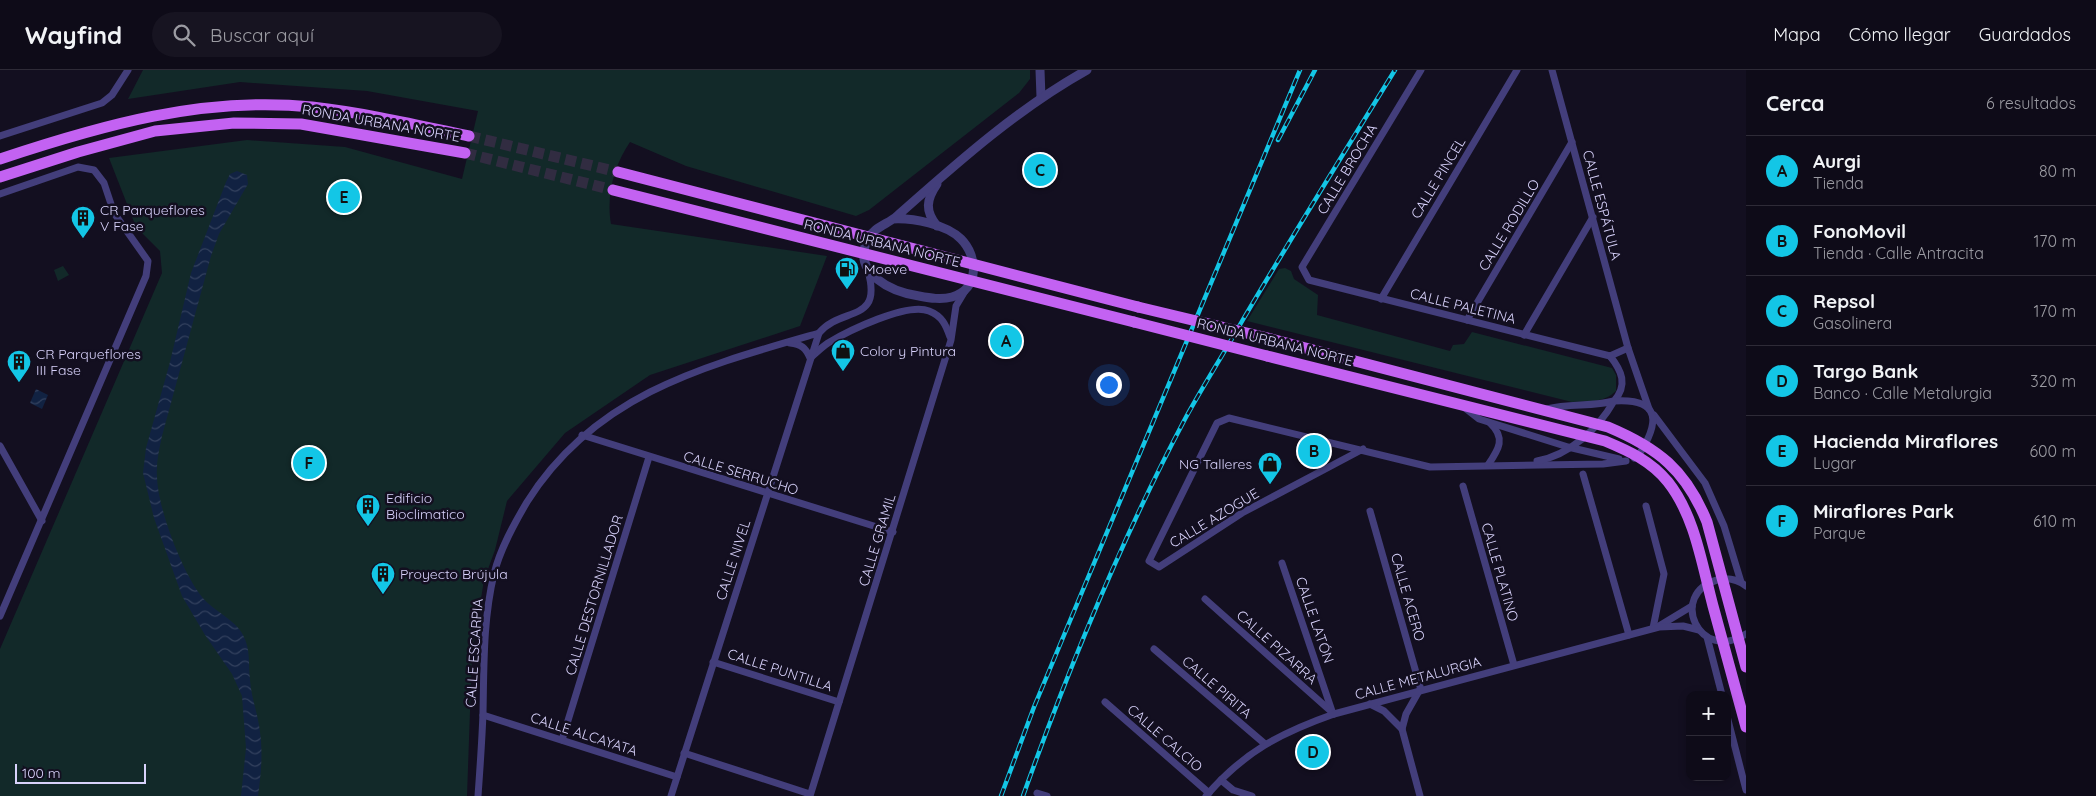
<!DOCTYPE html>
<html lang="es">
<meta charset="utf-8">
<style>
:root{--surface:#0e0b18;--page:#171421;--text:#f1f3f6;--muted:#9b9ba2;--line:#2e2b37;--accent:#13c6e6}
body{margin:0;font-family:Quicksand,sans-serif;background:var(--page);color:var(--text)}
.controls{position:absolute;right:15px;bottom:15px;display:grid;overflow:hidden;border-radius:10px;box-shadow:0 2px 8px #0003}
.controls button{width:45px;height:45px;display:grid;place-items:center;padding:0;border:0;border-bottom:1px solid var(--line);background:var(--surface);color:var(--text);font:25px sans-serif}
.scale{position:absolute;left:15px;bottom:12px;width:131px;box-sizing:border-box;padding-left:5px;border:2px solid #d8d2fb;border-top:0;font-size:14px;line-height:18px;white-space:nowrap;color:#d8d2fb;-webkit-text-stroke:4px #130f20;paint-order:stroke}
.you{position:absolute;left:1108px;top:314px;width:18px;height:18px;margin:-12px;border:4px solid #fff;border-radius:50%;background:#1a73e8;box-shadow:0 0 0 8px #1a73e833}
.badge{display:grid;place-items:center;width:32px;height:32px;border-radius:50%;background:var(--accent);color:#111;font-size:16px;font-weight:700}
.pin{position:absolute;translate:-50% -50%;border:2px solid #fff;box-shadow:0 1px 5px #0006}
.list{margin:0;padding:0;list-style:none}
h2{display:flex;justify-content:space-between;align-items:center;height:65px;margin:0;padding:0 20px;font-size:21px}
h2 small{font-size:16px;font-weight:400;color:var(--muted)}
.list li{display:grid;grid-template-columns:32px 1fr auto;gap:15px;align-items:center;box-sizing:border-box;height:70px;padding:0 20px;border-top:1px solid var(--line)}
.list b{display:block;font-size:19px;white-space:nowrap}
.list p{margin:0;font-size:16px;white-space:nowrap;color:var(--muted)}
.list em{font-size:16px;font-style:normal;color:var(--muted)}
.icon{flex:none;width:28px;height:28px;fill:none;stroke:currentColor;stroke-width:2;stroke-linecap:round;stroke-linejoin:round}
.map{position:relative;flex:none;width:1746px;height:726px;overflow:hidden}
header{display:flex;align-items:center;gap:30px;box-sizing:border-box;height:70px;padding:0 25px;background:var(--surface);border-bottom:1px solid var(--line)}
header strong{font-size:24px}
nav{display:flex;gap:28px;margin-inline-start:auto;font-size:18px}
.search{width:350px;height:45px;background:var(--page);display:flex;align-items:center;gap:12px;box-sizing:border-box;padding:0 18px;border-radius:28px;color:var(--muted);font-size:19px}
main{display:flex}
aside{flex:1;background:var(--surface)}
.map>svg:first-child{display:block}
</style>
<header>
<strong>Wayfind</strong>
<div class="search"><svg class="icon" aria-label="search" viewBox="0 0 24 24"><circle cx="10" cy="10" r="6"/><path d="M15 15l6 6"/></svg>Buscar aquí</div>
<nav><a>Mapa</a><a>Cómo llegar</a><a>Guardados</a></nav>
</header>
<main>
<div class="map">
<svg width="1746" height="726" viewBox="0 0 1746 726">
<defs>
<pattern id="water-waves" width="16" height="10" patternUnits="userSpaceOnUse" patternTransform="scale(1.25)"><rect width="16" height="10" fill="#112242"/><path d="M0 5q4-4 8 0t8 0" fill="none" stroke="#33415e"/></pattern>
</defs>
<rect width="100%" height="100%" fill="#130f20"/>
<!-- park -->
<g fill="#122929">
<path d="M143 0H1030V9L1019 23 869 140 856 146 686 96 630 72C614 95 606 126 611 154L827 186 800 256 650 305 565 363 507 431 495 480 484 510 472 585 467 726H0V579L162 203 160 181 136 157 109 88 247 70 345 77 462 109 478 41 367 21 240 12 128 29Z"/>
<path d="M63 196 69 205 58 211 54 200Z"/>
<path d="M1285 198 1291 201 1294 209 1318 225 1317 245 1450 281 1453 275 1464 274 1472 262 1612 298 1616 305V321C1603 333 1589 331 1572 332L1247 251 1279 199Z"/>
</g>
<!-- water -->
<g fill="url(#water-waves)">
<path d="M237 101 247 105 248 114 219 164 211 186 162 366C159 380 156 393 157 407 158 439 182 502 202 527 213 541 235 549 243 565 251 580 248 594 250 610 251 627 258 644 260 662 263 683 261 705 258 726H241L246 678 242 626 232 604 205 565 182 526 154 448 143 403 146 378 170 292 191 203 226 112 230 104Z"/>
<path d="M36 319 48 325 42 339 30 333Z"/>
</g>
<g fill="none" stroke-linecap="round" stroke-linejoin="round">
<!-- primary-tunnel -->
<g stroke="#312c41" stroke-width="11" stroke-dasharray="11 5.5" stroke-linecap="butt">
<path d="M469 66 618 102"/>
<path d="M465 83 613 120"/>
</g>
<!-- minor -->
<g stroke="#433e7b" stroke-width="7">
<path d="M1421 0 1302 197 1309 210 1610 286"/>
<path d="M1552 0 1628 278 1649 339"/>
<path d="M0 66 102 33 112 25 128 0"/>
<path d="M0 124 78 97 94 100 104 113 114 143 148 191 146 206 0 546"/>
<path d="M1381 229 1517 0"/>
<path d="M1467 250 1572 72"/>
<path d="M1524 265 1593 147"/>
<path d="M790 273C801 274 806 278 810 288 816 283 822 277 828 273 848 261 907 232 929 241 942 246 946 255 950 267"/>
<path d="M1610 286 1628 278"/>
<path d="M1465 338 1479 349 1568 377 1619 389"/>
<path d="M1547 339C1569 333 1592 337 1614 331 1628 315 1622 301 1610 286"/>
<path d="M1654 345 1705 413 1724 456 1741 512"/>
<path d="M582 365 893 462"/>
<path d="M0 376 42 451"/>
<path d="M1363 379 1242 443 1159 497 1149 491 1217 353 1229 348 1430 397 1603 394 1626 391"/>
<path d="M1537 391C1570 385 1598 359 1614 331 1663 328 1659 354 1638 386L1634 388"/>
<path d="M1488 395C1499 379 1506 368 1490 353"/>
<path d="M1583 404 1629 565"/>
<path d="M1463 416 1514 595"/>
<path d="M1646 436 1664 504 1653 558"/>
<path d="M1370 441 1421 620"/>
<path d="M1282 493 1333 644"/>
<path d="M1746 516C1737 509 1728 507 1717 510 1668 524 1699 594 1746 564"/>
<path d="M1205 529 1334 644"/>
<path d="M1659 556 1692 536"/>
<path d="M1707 567 1722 625"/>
<path d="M1154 579 1265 674"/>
<path d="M713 592 839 632"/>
<path d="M1419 621 1406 644 1402 659 1420 726"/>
<path d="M1105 632 1209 723"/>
<path d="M1370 634 1384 641 1402 659"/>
<path d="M483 645 677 707"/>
<path d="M1727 646 1746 720"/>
<path d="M562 670 649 387"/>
<path d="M684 683 810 724"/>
<path d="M1221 710 1233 720 1252 726"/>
<path d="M1037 723 1047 726"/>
<path d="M478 726C480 698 482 671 483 643 484 596 483 550 494 504 500 479 514 454 527 432 595 324 704 296 819 263 841 236 883 254 868 201"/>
<path d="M671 726 819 263"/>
<path d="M810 726 951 270 956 236 965 221"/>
<path d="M1206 726C1244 682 1280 663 1334 644L1659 557 1683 556 1699 560"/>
</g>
<!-- tertiary -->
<g stroke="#433e7b" stroke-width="9">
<path d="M1040 0 1041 27"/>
<path d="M937 114C926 130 925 141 937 156"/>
<path d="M893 149C913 148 946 154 961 169 978 186 980 219 952 227 941 230 930 228 919 226 892 222 850 203 868 169 874 157 888 154 897 146 957 93 1017 39 1087 0"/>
</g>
<!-- primary -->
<g stroke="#c362f2" stroke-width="11">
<path d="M0 89C102 55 204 26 312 37 365 43 417 55 469 66"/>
<path d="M618 102 1138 237"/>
<path d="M0 107 78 82 155 61 234 53 301 54 465 83"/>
<path d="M613 120 1134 252"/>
<path d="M1271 269 1608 357C1658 378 1686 400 1707 452L1746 597"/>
<path d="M1267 286 1605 371C1629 381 1651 391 1668 412 1695 446 1702 495 1713 536 1724 576 1735 617 1746 657"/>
</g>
<defs>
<g id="rail">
<path d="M1278 70 1315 0"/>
<path d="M1001 726 1034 637 1300 0"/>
<path d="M1023 726C1069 597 1121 470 1185 349 1203 316 1223 285 1241 253 1291 168 1343 84 1395 0"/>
</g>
</defs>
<!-- rail casing -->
<use href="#rail" stroke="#13c6e6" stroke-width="4.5"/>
<!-- rail -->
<use href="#rail" stroke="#130f20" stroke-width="2.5" stroke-dasharray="8" stroke-linecap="butt"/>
<!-- primary-bridge -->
<g stroke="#c362f2" stroke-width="11">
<path d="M1138 237 1271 269"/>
<path d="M1134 252 1267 286"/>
</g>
</g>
<!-- icons -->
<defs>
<symbol id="building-pin" viewBox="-11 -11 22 30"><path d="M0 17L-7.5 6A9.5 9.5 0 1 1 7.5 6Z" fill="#13c6e6" stroke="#130f20"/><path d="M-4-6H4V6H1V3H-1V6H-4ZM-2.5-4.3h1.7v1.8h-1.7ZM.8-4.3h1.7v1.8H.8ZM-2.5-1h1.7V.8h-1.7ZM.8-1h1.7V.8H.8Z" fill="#111"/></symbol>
<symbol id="fuel-pin" viewBox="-11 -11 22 30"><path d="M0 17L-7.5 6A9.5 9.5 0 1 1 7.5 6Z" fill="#13c6e6" stroke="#130f20"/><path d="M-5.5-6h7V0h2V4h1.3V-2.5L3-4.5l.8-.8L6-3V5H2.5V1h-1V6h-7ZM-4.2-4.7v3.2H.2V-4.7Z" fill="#111"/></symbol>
<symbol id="shop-pin" viewBox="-11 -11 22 30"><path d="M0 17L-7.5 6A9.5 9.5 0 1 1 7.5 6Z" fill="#13c6e6" stroke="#130f20"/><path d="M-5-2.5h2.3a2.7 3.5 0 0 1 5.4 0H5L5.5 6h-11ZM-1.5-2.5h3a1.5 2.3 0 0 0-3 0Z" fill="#111"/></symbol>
</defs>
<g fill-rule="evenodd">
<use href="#building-pin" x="69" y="134" width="28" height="38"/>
<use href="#fuel-pin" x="833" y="185" width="28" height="38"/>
<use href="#shop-pin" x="829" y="267" width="28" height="38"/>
<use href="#building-pin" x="5" y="278" width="28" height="38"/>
<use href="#shop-pin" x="1256" y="380" width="28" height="38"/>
<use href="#building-pin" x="354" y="422" width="28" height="38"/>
<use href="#building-pin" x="369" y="490" width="28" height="38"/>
</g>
<g text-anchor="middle" stroke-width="5" stroke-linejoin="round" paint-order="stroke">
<!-- street labels -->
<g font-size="14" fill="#d8d2fb" stroke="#130f20">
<text transform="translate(381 53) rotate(10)" y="5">RONDA URBANA NORTE</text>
<text transform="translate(1347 99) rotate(-59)" y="5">CALLE BROCHA</text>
<text transform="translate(1438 108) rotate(-59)" y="5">CALLE PINCEL</text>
<text transform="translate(1602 135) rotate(75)" y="5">CALLE ESPÁTULA</text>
<text transform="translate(1509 155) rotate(-59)" y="5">CALLE RODILLO</text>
<text transform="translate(882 173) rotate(14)" y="5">RONDA URBANA NORTE</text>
<text transform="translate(1463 236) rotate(14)" y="5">CALLE PALETINA</text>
<text transform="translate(1275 272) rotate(14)" y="5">RONDA URBANA NORTE</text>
<text transform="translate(741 403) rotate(17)" y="5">CALLE SERRUCHO</text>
<text transform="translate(1214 448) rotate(-31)" y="5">CALLE AZOGUE</text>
<text transform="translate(877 470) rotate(-73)" y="5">CALLE GRAMIL</text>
<text transform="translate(733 490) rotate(-72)" y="5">CALLE NIVEL</text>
<text transform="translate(1500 502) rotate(74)" y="5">CALLE PLATINO</text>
<text transform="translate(594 525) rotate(-73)" y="5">CALLE DESTORNILLADOR</text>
<text transform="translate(1408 527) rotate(74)" y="5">CALLE ACERO</text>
<text transform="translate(1315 550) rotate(71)" y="5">CALLE LATÓN</text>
<text transform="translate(1277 577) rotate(42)" y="5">CALLE PIZARRA</text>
<text transform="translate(474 583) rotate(-86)" y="5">CALLE ESCARPIA</text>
<text transform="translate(780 600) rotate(18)" y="5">CALLE PUNTILLA</text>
<text transform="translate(1418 608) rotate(-15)" y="5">CALLE METALURGIA</text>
<text transform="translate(1217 617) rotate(41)" y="5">CALLE PIRITA</text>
<text transform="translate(584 664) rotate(18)" y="5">CALLE ALCAYATA</text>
<text transform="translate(1165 668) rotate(41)" y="5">CALLE CALCIO</text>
</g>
<!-- poi labels -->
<g font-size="14" fill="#d8d2fb" stroke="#130f20" text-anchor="start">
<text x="100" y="145">CR Parqueflores<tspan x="100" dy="16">V Fase</tspan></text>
<text x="864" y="204">Moeve</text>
<text x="860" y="286">Color y Pintura</text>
<text x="36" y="289">CR Parqueflores<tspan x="36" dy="16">III Fase</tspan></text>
<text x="1252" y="399" text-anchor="end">NG Talleres</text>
<text x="386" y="433">Edificio<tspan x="386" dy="16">Bioclimatico</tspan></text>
<text x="400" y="509">Proyecto Brújula</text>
</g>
</g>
</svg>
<div class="controls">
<button>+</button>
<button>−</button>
</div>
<div class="scale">100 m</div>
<div class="you"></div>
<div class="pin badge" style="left:1006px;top:271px">A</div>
<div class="pin badge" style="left:1314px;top:381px">B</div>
<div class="pin badge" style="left:1040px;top:100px">C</div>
<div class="pin badge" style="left:1313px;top:682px">D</div>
<div class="pin badge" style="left:344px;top:127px">E</div>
<div class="pin badge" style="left:309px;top:393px">F</div>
</div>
<aside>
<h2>Cerca<small>6 resultados</small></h2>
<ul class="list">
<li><span class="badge">A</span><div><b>Aurgi</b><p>Tienda</p></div><em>80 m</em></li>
<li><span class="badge">B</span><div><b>FonoMovil</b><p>Tienda · Calle Antracita</p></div><em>170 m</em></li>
<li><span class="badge">C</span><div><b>Repsol</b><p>Gasolinera</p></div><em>170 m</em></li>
<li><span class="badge">D</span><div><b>Targo Bank</b><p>Banco · Calle Metalurgia</p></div><em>320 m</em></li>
<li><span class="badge">E</span><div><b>Hacienda Miraflores</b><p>Lugar</p></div><em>600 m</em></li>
<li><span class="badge">F</span><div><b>Miraflores Park</b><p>Parque</p></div><em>610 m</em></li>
</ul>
</aside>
</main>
